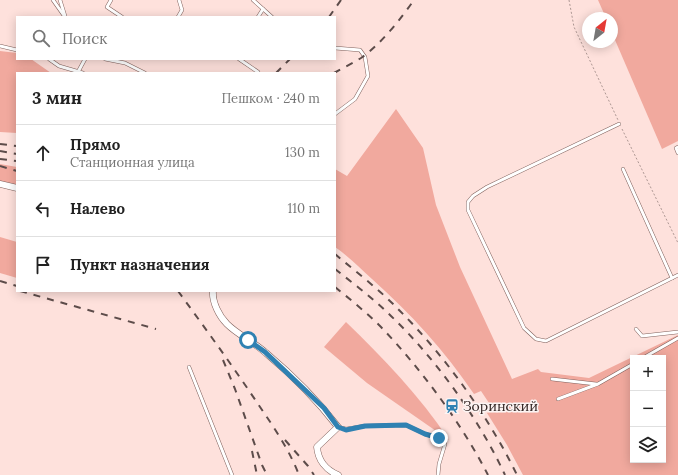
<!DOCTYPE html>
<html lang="ru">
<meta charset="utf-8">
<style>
:root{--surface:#fff;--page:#f2f2f2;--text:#222;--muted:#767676;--line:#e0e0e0}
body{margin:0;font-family:Lora,serif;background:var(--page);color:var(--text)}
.controls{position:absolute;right:12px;bottom:12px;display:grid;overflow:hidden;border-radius:0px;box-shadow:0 2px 10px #0003}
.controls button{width:36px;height:36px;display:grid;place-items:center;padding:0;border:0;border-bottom:1px solid var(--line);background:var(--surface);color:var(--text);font:20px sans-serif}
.compass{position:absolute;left:582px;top:12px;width:36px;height:36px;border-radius:50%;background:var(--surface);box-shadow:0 2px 10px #0003;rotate:31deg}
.stop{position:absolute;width:12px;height:12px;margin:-9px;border:3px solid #2f81b2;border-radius:50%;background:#fff}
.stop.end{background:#2f81b2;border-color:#fff;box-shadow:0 1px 4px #0008}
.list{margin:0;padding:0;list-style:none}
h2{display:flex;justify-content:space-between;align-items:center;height:52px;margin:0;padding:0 16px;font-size:17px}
h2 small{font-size:13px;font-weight:400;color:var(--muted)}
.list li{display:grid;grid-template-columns:26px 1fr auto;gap:12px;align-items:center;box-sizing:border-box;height:56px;padding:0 16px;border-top:1px solid var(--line)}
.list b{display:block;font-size:15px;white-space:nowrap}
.list p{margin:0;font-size:13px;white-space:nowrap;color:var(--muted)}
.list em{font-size:13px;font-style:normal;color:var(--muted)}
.icon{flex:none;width:22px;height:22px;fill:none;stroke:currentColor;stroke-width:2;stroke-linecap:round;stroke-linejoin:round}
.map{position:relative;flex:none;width:678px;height:475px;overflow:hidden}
.search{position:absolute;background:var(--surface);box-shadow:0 2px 10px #0003;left:16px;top:16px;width:320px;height:44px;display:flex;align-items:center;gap:10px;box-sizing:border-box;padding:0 14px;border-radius:0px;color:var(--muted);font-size:15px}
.panel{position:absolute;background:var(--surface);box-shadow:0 2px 10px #0003;left:16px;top:72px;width:320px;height:220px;border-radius:0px}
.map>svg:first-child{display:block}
</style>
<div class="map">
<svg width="678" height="475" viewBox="0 0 678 475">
<rect width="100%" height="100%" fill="#fee1dc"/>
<!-- green -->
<g fill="#f1a99e" fill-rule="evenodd">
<path d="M598 0H678V141L662 149 612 33V18H606Z"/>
<path d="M0 51 17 53V59H31L51 73H17V133L0 132Z"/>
<path d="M396 109 423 148 436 205 460 267 512 379 538 369 541 372 589 378 678 335V475H523L507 445 487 413 493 409 481 391 474 394C444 350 412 315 372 279 360 268 348 256 335 247V169L347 176ZM633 358H663V460H633Z"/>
<path d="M0 164 17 167V191L0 187Z"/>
<path d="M0 237 17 242V278L0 273Z"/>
<path d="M346 322C384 359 419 395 449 440L367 383 324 347Z"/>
</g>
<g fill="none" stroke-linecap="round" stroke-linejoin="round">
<defs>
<g id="service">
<path d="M53 0 65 17"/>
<path d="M60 0 65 16"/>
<path d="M111 0 107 7 122 17"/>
<path d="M253 0 272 17"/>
<path d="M178 17 182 10 179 0"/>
<path d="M258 17 263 9"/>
<path d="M0 46 17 50"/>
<path d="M335 48 360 50 365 57 368 76 355 99 335 114"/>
<path d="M49 59 59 66 83 73"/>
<path d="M105 59 125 63 145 73"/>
<path d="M239 59 258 72"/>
<path d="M78 72 85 59"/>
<path d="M619 124 487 187 473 196 468 202V210L524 328 536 339 546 341 678 275"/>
<path d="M678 147 676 148 678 153"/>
<path d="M623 169 672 278"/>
<path d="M636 329 642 336 678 332"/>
<path d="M643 358 678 338"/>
<path d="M189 367 232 475"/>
<path d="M552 379 596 384"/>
<path d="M558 399 598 384 633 364"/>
<path d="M338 427 346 429 365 426 406 425 425 434 439 438 445 444 439 464 438 475"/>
</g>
<g id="minor">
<path d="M0 184 17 188"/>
<path d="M213 291C212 302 219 316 227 324 238 335 254 342 266 353 291 374 318 401 338 427L317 447C318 460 326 470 338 475"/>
</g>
</defs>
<!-- service casing -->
<use href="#service" stroke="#80615c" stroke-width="4"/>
<!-- minor casing -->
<use href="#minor" stroke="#80615c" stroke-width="7"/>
<!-- path -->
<g stroke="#ad9793" stroke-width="1" stroke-dasharray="2 2" stroke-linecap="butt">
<path d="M569 0 574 27 618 120"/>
<path d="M622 129 678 243"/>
</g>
<!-- service -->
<use href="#service" stroke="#fff" stroke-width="3"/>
<!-- minor -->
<use href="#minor" stroke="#fff" stroke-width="6"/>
<!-- rail -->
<g stroke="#5d4c4a" stroke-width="2" stroke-dasharray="7 7" stroke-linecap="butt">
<path d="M329 17 341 0"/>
<path d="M276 73 290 59"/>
<path d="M334 73C343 68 353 63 361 58 381 44 400 20 414 0"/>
<path d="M0 144 17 146"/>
<path d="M0 151 17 154"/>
<path d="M0 159 17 161"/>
<path d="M0 166 17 171"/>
<path d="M335 254C356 272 380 290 399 310 445 356 489 417 517 475"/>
<path d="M335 269C354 284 374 299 391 316 436 359 479 419 505 475"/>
<path d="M0 281 17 286"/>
<path d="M335 287C351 300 367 313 381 327 421 369 462 424 488 475"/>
<path d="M20 291 156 329"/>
<path d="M178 291C205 328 232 365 258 404 273 426 289 449 299 475"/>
<path d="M223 360 235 389 262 465 267 475"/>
<path d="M285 440 308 466 314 475"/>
<path d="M252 451 257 475"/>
</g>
</g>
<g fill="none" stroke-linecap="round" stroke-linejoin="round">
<!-- route -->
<path stroke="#2f81b2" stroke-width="5" d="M248 340 265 352 324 408 338 427 346 430 365 426 406 425 425 434 439 438"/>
</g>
<!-- icons -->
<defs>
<symbol id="station-bare" viewBox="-9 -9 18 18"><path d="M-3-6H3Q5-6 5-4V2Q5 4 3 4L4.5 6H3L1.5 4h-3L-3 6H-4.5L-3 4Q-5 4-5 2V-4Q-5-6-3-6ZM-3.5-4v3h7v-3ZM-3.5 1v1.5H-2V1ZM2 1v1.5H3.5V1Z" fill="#2f81b2" stroke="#fcf4f3" stroke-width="2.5" paint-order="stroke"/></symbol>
</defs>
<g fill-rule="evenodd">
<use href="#station-bare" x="442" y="396" width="20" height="20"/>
</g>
<g text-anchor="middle" stroke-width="3" stroke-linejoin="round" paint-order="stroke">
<!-- poi labels -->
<g font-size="14" fill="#362826" stroke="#fcf4f3" text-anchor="start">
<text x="463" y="411">Зоринский</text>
</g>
</g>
</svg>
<div class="controls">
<button>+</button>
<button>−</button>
<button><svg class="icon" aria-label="layers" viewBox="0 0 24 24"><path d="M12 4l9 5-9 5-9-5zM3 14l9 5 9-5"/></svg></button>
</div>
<svg class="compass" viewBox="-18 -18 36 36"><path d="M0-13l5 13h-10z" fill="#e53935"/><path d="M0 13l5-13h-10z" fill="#767676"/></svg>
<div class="stop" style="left:248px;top:340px"></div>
<div class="stop end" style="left:439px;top:438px"></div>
<div class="search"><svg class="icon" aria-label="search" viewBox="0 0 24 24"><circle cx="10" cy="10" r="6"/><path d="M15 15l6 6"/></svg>Поиск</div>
<section class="panel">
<h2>3 мин<small>Пешком · 240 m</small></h2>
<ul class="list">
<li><svg class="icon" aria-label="ahead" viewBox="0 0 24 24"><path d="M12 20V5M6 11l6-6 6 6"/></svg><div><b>Прямо</b><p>Станционная улица</p></div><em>130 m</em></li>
<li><svg class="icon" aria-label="left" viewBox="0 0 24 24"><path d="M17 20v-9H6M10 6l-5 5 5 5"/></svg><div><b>Налево</b></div><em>110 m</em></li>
<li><svg class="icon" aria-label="arrive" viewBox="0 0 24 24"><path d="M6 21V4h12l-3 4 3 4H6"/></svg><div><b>Пункт назначения</b></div></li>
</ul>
</section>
</div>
